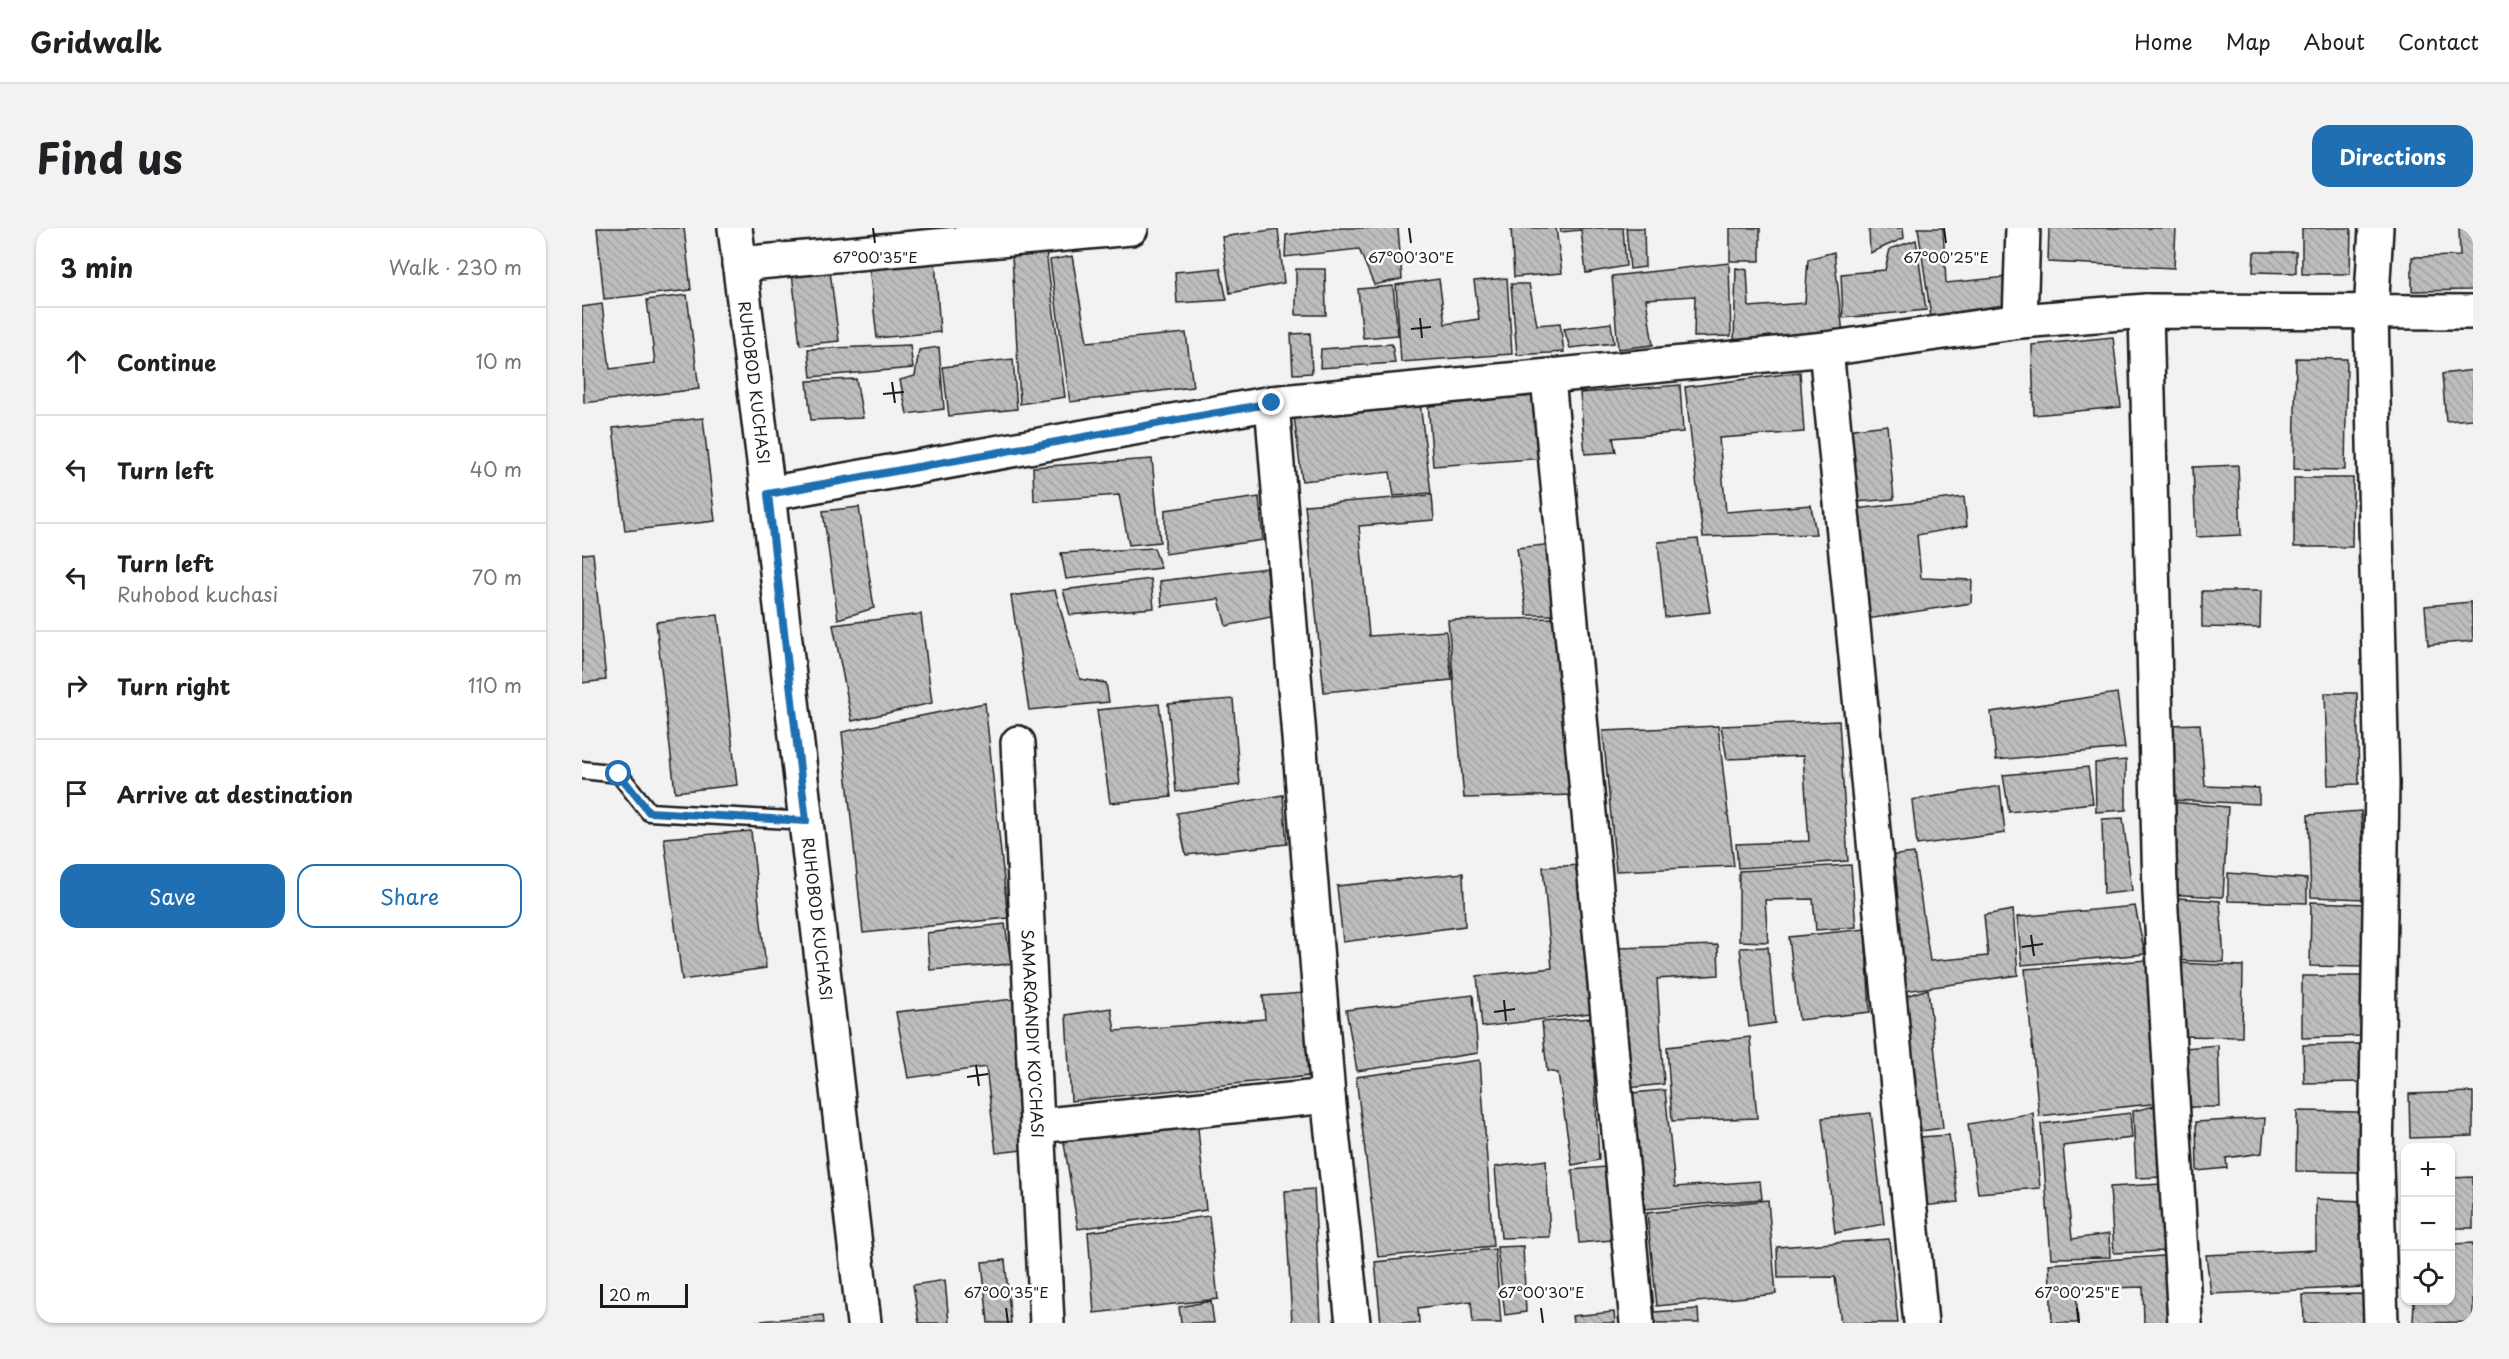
<!DOCTYPE html>
<meta charset="utf-8">
<style>
:root{--surface:#fff;--page:#f2f2f2;--text:#202124;--muted:#757577;--line:#e0e0e0;--accent:#1f6fb2}
body{margin:0;font-family:"Playpen Sans",sans-serif;background:var(--page);color:var(--text)}
.controls{position:absolute;right:18px;bottom:18px;display:grid;overflow:hidden;border-radius:12px;box-shadow:0 2px 4px #0004}
.controls button{width:54px;height:54px;display:grid;place-items:center;padding:0;border:0;border-bottom:2px solid var(--line);background:var(--surface);color:var(--text);font:30px sans-serif}
.scale{position:absolute;left:18px;bottom:15px;width:88px;box-sizing:border-box;padding-left:6px;border:3px solid #1c1c1c;border-top:0;font-size:16px;line-height:21px;white-space:nowrap;color:#1c1c1c;-webkit-text-stroke:4px #fff;paint-order:stroke}
.stop{position:absolute;width:18px;height:18px;margin:-14px;border:4px solid #1f6fb2;border-radius:50%;background:#fff}
.stop.end{background:#1f6fb2;border-color:#fff;box-shadow:0 2px 6px #0008}
.list{margin:0;padding:0;list-style:none}
h2{display:flex;justify-content:space-between;align-items:center;height:78px;margin:0;padding:0 24px;font-size:26px}
h2 small{font-size:20px;font-weight:400;color:var(--muted)}
.list li{display:grid;grid-template-columns:39px 1fr auto;gap:18px;align-items:center;box-sizing:border-box;height:108px;padding:0 24px;border-top:2px solid var(--line)}
.list b{display:block;font-size:22px;white-space:nowrap}
.list p{margin:0;font-size:20px;white-space:nowrap;color:var(--muted)}
.list em{font-size:20px;font-style:normal;color:var(--muted)}
.actions{display:flex;gap:12px;padding:18px 24px}
.actions a{flex:1;padding:14px 0;border:2px solid var(--accent);border-radius:18px;text-align:center;font-size:21px;color:var(--accent)}
.actions .main{background:var(--accent);color:#fff}
.icon{flex:none;width:33px;height:33px;fill:none;stroke:currentColor;stroke-width:2;stroke-linecap:round;stroke-linejoin:round}
.map{position:relative;flex:none;width:1891px;height:1095px;overflow:hidden;border-radius:18px}
header{display:flex;align-items:center;gap:36px;box-sizing:border-box;height:84px;padding:0 30px;background:var(--surface);border-bottom:2px solid var(--line)}
header strong{font-size:28px}
nav{display:flex;gap:33px;margin-inline-start:auto;font-size:21px}
.intro{display:flex;align-items:center;justify-content:space-between;box-sizing:border-box;height:144px;padding:0 36px}
h1{margin:0;font-size:42px}
.button{padding:15px 27px;border-radius:18px;background:var(--accent);color:#fff;font-size:21px;font-weight:700}
main{display:flex;gap:36px;padding:0 36px}
aside{flex:1;background:var(--surface);border-radius:18px;box-shadow:0 2px 4px #0004}
.map>svg:first-child{display:block}
</style>
<header>
<strong>Gridwalk</strong>
<nav><a>Home</a><a>Map</a><a>About</a><a>Contact</a></nav>
</header>
<div class="intro"><h1>Find us</h1><a class="button">Directions</a></div>
<main>
<aside>
<h2>3 min<small>Walk · 230 m</small></h2>
<ul class="list">
<li><svg class="icon" aria-label="ahead" viewBox="0 0 24 24"><path d="M12 20V5M6 11l6-6 6 6"/></svg><div><b>Continue</b></div><em>10 m</em></li>
<li><svg class="icon" aria-label="left" viewBox="0 0 24 24"><path d="M17 20v-9H6M10 6l-5 5 5 5"/></svg><div><b>Turn left</b></div><em>40 m</em></li>
<li><svg class="icon" aria-label="left" viewBox="0 0 24 24"><path d="M17 20v-9H6M10 6l-5 5 5 5"/></svg><div><b>Turn left</b><p>Ruhobod kuchasi</p></div><em>70 m</em></li>
<li><svg class="icon" aria-label="right" viewBox="0 0 24 24"><path d="M7 20v-9h11M14 6l5 5-5 5"/></svg><div><b>Turn right</b></div><em>110 m</em></li>
<li><svg class="icon" aria-label="arrive" viewBox="0 0 24 24"><path d="M6 21V4h12l-3 4 3 4H6"/></svg><div><b>Arrive at destination</b></div></li>
</ul>
<div class="actions"><a class="main">Save</a><a>Share</a></div>
</aside>
<div class="map">
<svg width="1891" height="1095" viewBox="0 0 1891 1095">
<defs>
<pattern id="building-back-hatch" width="6" height="6" patternUnits="userSpaceOnUse" patternTransform="scale(1.5)"><rect width="6" height="6" fill="#bdbdbd"/><path d="M-1 5l2 2M0 0l6 6M5-1l2 2" fill="none" stroke="#a2a2a2"/></pattern>
</defs>
<rect width="100%" height="100%" fill="#f2f2f2"/>
<filter id="ink" filterUnits="userSpaceOnUse"><feTurbulence type="fractalNoise" baseFrequency=".0167" numOctaves="2"/><feDisplacementMap in="SourceGraphic" scale="12" xChannelSelector="R" yChannelSelector="G"/><feConvolveMatrix kernelMatrix="1 2 1 2 8 2 1 2 1" color-interpolation-filters="sRGB"/></filter>
<g filter="url(#ink)">
<!-- building -->
<g fill="url(#building-back-hatch)" stroke="#1c1c1c" stroke-width="1.5">
<path d="M15 0H102L109 62 22 71Z"/>
<path d="M757 0H816L820 51 792 57 777 21 703 29 704 7Z"/>
<path d="M929 0H974L980 45 932 49Z"/>
<path d="M978 0H1041L1044 38 1004 45 999 2 979 4Z"/>
<path d="M1044 0H1062L1063 39 1048 41Z"/>
<rect x="1148" y="0" width="30" height="33"/>
<path d="M1287 0H1321L1322 10 1288 25Z"/>
<path d="M1336 0H1361L1364 55 1425 49 1430 84 1350 96Z"/>
<path d="M1467 0H1594L1592 40 1466 34Z"/>
<path d="M1720 0H1769L1768 46H1720Z"/>
<path d="M1877 0H1891V62L1830 63V29L1878 28Z"/>
<path d="M696 1 702 55 648 65 640 9Z"/>
<path d="M1334 12 1344 82 1261 90 1259 46 1303 42 1308 21Z"/>
<path d="M464 24 483 169 438 176 430 28Z"/>
<path d="M1252 24 1261 106 1152 115 1154 40 1165 42 1167 79 1223 75 1226 31Z"/>
<path d="M1672 24H1714V45L1671 44Z"/>
<path d="M490 28 505 114 604 105 611 159 488 174 468 32Z"/>
<path d="M353 31 358 104 295 110 287 38Z"/>
<path d="M1147 35 1149 108 1112 109 1113 68 1064 71 1071 117 1036 121 1030 48Z"/>
<path d="M638 40 645 72 595 75 593 44Z"/>
<path d="M714 41H743L744 87H714Z"/>
<path d="M248 43 257 113 218 117 210 45Z"/>
<path d="M925 50 930 126 819 134 814 57 857 51 863 96 897 91 892 53Z"/>
<path d="M929 56H947L955 97 978 95 982 124 935 127Z"/>
<path d="M811 58 816 107 781 110 776 61Z"/>
<path d="M105 67 117 161 2 175 0 79 20 76 28 141 73 135 65 72Z"/>
<path d="M1029 95 1032 115 988 120 982 101Z"/>
<path d="M728 105 730 145 711 146 709 106Z"/>
<path d="M1531 109 1539 179 1452 187 1450 117Z"/>
<path d="M810 116 813 135 738 140 739 121Z"/>
<path d="M328 117 331 140 229 149 226 121Z"/>
<path d="M357 119 362 181 325 186 318 152 333 148 337 122Z"/>
<path d="M1714 130 1765 131 1763 242 1712 241Z"/>
<path d="M431 131 435 181 367 188 361 139Z"/>
<path d="M1891 142V191L1864 193 1860 146Z"/>
<path d="M1218 144 1222 204 1137 210 1144 284 1229 277 1234 306 1121 309 1103 159Z"/>
<path d="M274 151 281 190 229 192 225 153Z"/>
<path d="M1098 157 1101 204 1031 210 1034 224 1003 226 998 165Z"/>
<path d="M956 168 964 230 851 238 846 175Z"/>
<path d="M838 175 849 265 812 268 808 244 720 253 712 188Z"/>
<path d="M121 190 133 293 43 303 31 200Z"/>
<path d="M1305 197 1312 271 1274 274 1264 202Z"/>
<path d="M570 231 578 314 547 317 537 267 452 273 451 239Z"/>
<path d="M1656 237 1659 307 1614 309 1611 239Z"/>
<path d="M1712 250H1771L1770 319H1712Z"/>
<path d="M850 267 852 292 777 298 787 408 864 403 870 452 742 464 723 277Z"/>
<path d="M677 269 681 312 583 326V282Z"/>
<path d="M1382 269 1385 298 1335 307 1339 350 1390 352 1389 375 1285 391 1273 281Z"/>
<path d="M277 279 292 380 256 391 241 283Z"/>
<path d="M1116 311 1128 384 1083 389 1076 314Z"/>
<path d="M971 316 974 387H945L935 320Z"/>
<path d="M572 320 579 340 484 351 479 325Z"/>
<path d="M11 325 24 452 0 455V326Z"/>
<path d="M685 340 689 389 644 398 637 371 580 378 578 353Z"/>
<path d="M569 351 572 380 488 387 481 362Z"/>
<path d="M473 362 498 451 524 455 527 474 447 482 429 368Z"/>
<path d="M1620 363H1679L1678 400 1620 399Z"/>
<path d="M1889 374 1891 413 1846 417 1843 378Z"/>
<path d="M339 386 350 475 270 493 251 397Z"/>
<path d="M136 387 155 557 93 564 74 394Z"/>
<path d="M977 390 993 567 882 570 866 392Z"/>
<path d="M1535 465 1543 520 1414 532 1409 484Z"/>
<path d="M1743 465H1775L1777 556 1746 557Z"/>
<path d="M651 471 658 557 594 564 586 476Z"/>
<path d="M403 475 426 690 281 705 260 504Z"/>
<path d="M577 476 589 569 528 575 515 482Z"/>
<path d="M1257 493 1266 633 1156 640 1154 616 1227 613 1221 528 1145 531 1139 498Z"/>
<path d="M1618 496 1623 558 1677 560V576L1589 572 1588 497Z"/>
<path d="M1136 498 1152 638 1034 643 1021 503Z"/>
<path d="M1544 532V582L1514 584 1513 535Z"/>
<path d="M1506 539 1511 575 1427 584 1421 547Z"/>
<path d="M1418 558 1423 605 1335 617 1330 572Z"/>
<path d="M701 567 705 616 604 627 595 585Z"/>
<path d="M1588 574 1646 579 1641 669 1583 666Z"/>
<path d="M1779 583 1783 671 1729 669 1726 587Z"/>
<path d="M1541 590 1550 663 1522 666 1520 591Z"/>
<path d="M169 603 184 740 100 752 82 610Z"/>
<path d="M1332 625 1348 733 1406 728 1402 687 1431 682 1436 747 1316 764 1297 629Z"/>
<path d="M1000 637 1008 785 900 799 895 748 970 740 961 639Z"/>
<path d="M1269 637 1274 699 1234 702 1231 671 1183 672 1186 714 1157 713V643Z"/>
<path d="M881 645 883 698 761 714 755 658Z"/>
<path d="M1646 645 1725 651V675L1646 673Z"/>
<path d="M1583 669 1638 673 1642 734 1585 732Z"/>
<path d="M1729 674 1785 676 1783 739 1728 738Z"/>
<path d="M1553 678 1563 726 1440 737 1435 689Z"/>
<path d="M423 696 429 736 348 742 345 705Z"/>
<path d="M1283 701 1288 784 1217 792 1207 709Z"/>
<path d="M1136 717 1137 747 1075 751 1082 856 1046 860 1034 720Z"/>
<path d="M1186 719 1193 795 1167 799 1158 720Z"/>
<path d="M1566 732 1578 875 1457 888 1443 741Z"/>
<path d="M1594 735 1661 738 1660 809 1596 808Z"/>
<path d="M1720 748H1783L1780 808 1720 810Z"/>
<path d="M1346 761 1361 900 1339 903 1324 768Z"/>
<path d="M723 765 737 847 489 873 484 787 529 780 533 803 683 791 681 768Z"/>
<path d="M891 767 896 825 775 843 764 782Z"/>
<path d="M432 771 451 921 414 925 404 839 326 850 314 784Z"/>
<path d="M1009 790 1017 932 990 937 976 845 965 843 960 794Z"/>
<path d="M1168 809 1175 890 1090 893 1085 819Z"/>
<path d="M1780 816V854L1722 855 1721 817Z"/>
<path d="M1636 817 1638 879H1605L1603 820Z"/>
<path d="M898 832 911 1018 796 1029 774 849Z"/>
<path d="M1083 862 1093 959 1178 953 1180 971 1063 981 1049 865Z"/>
<path d="M1891 864V908L1828 910 1827 866Z"/>
<path d="M1577 877 1583 949 1554 950 1551 883Z"/>
<path d="M1715 883 1777 884 1776 944 1714 943Z"/>
<path d="M1289 885 1302 996 1253 1005 1240 890Z"/>
<path d="M1451 885 1458 960 1396 965 1386 896Z"/>
<path d="M1548 885 1550 910 1481 918 1490 1011 1527 1006 1528 1029 1469 1030 1459 896Z"/>
<path d="M615 890 624 982 496 1001 481 909Z"/>
<path d="M1683 890 1680 925 1644 930 1645 940 1615 943 1614 894Z"/>
<path d="M1367 907 1376 974 1341 978 1338 909Z"/>
<path d="M964 932 968 1009 919 1010 913 939Z"/>
<path d="M1023 939 1030 1012 997 1015 990 942Z"/>
<path d="M1891 949V1000H1868V950Z"/>
<path d="M1580 956 1584 1023 1532 1025 1528 959Z"/>
<path d="M732 961 739 1095H710L703 963Z"/>
<path d="M1734 971 1779 973 1782 1059 1629 1066 1624 1027 1734 1022Z"/>
<path d="M1186 972 1194 1066 1075 1078 1065 985Z"/>
<path d="M627 988 636 1071 512 1085 506 1004Z"/>
<path d="M1307 1011 1316 1095H1259L1253 1049 1196 1050 1195 1019Z"/>
<path d="M1891 1015V1094L1831 1095 1832 1072H1868V1016Z"/>
<path d="M941 1018 944 1084 923 1087 915 1019Z"/>
<path d="M913 1021 919 1095H891L889 1073 836 1080 837 1095H799L793 1034Z"/>
<path d="M1594 1027 1596 1095H1562L1561 1059 1494 1061 1496 1095H1470L1467 1036Z"/>
<path d="M423 1032 429 1095H406L400 1034Z"/>
<path d="M363 1052 367 1095H337L331 1057Z"/>
<path d="M1785 1066V1095H1722L1721 1067Z"/>
<path d="M629 1073 632 1095H599L597 1079Z"/>
<path d="M1116 1081 1117 1095H1073L1072 1084Z"/>
<path d="M1032 1084 1033 1095H991L990 1088Z"/>
<path d="M241 1087 242 1095H158Z"/>
</g>
<g fill="none" stroke-linecap="round" stroke-linejoin="round">
<defs>
<path id="service" d="M0 542 37 546 67 584 224 593"/>
<g id="minor">
<path d="M157 36 549 0"/>
<path d="M1564 83 1578 665 1603 1095"/>
<path d="M1438 93 1441 0"/>
<path d="M1244 121 1339 1095"/>
<path d="M966 150 1055 1095"/>
<path d="M690 175 746 868 771 1095"/>
<path d="M186 266 690 175 1244 121 1438 93 1564 83 1891 84"/>
<path id="s1" d="M436 515 465 1095"/>
<path d="M455 898 746 868"/>
</g>
<g id="tertiary">
<path id="s2" d="M153 0 186 266 282 1095"/>
<path d="M1794 0 1789 86 1800 555 1794 935 1799 1095"/>
</g>
</defs>
<!-- service casing -->
<use href="#service" stroke="#1c1c1c" stroke-width="21"/>
<!-- minor casing -->
<use href="#minor" stroke="#1c1c1c" stroke-width="38"/>
<!-- tertiary casing -->
<use href="#tertiary" stroke="#1c1c1c" stroke-width="38"/>
<!-- service -->
<use href="#service" stroke="#fff" stroke-width="16"/>
<!-- minor -->
<use href="#minor" stroke="#fff" stroke-width="33"/>
<!-- tertiary -->
<use href="#tertiary" stroke="#fff" stroke-width="33"/>
</g>
</g>
<g fill="none" stroke-linecap="round" stroke-linejoin="round" filter="url(#ink)">
<!-- route -->
<path stroke="#1f6fb2" stroke-width="8" d="M37 546 67 584 224 593 186 266 690 175"/>
</g>
<!-- ticks -->
<path fill="none" stroke="#1c1c1c" stroke-width="2" d="M291 0 293 15M827 0 829 15M1362 0 1364 15M838 90 840 110M829 101 849 99M310 154 313 175M301 166 322 164M1449 707 1452 728M1440 719 1461 716M922 772 924 793M912 784 933 781M394 837 397 858M385 849 406 846M424 1080 426 1095M959 1080 961 1095M1495 1080 1497 1095"/>
<g text-anchor="middle" stroke-width="5" stroke-linejoin="round" paint-order="stroke">
<!-- street labels -->
<g font-size="16" fill="#1c1c1c" stroke="#fff">
<text dy="6" stroke="none"><textPath href="#s2" startOffset="156">RUHOBOD KUCHASI</textPath></text>
<text dy="6" stroke="none"><textPath href="#s2" startOffset="696">RUHOBOD KUCHASI</textPath></text>
<text dy="6" stroke="none"><textPath href="#s1" startOffset="291">SAMARQANDIY KO'CHASI</textPath></text>
</g>
</g>
<g font-size="15" text-anchor="middle" fill="#1c1c1c" stroke="#fff" stroke-width="5" stroke-linejoin="round" paint-order="stroke">
<text x="293" y="35">67°00'35"E</text>
<text x="829" y="35">67°00'30"E</text>
<text x="1364" y="35">67°00'25"E</text>
<text x="424" y="1070">67°00'35"E</text>
<text x="959" y="1070">67°00'30"E</text>
<text x="1495" y="1070">67°00'25"E</text>
</g>
</svg>
<div class="controls">
<button>+</button>
<button>−</button>
<button><svg class="icon" aria-label="locate" viewBox="0 0 24 24"><circle cx="12" cy="12" r="6"/><path d="M12 2v4M12 18v4M2 12h4M18 12h4"/></svg></button>
</div>
<div class="scale">20 m</div>
<div class="stop" style="left:37px;top:546px"></div>
<div class="stop end" style="left:690px;top:175px"></div>
</div>
</main>
